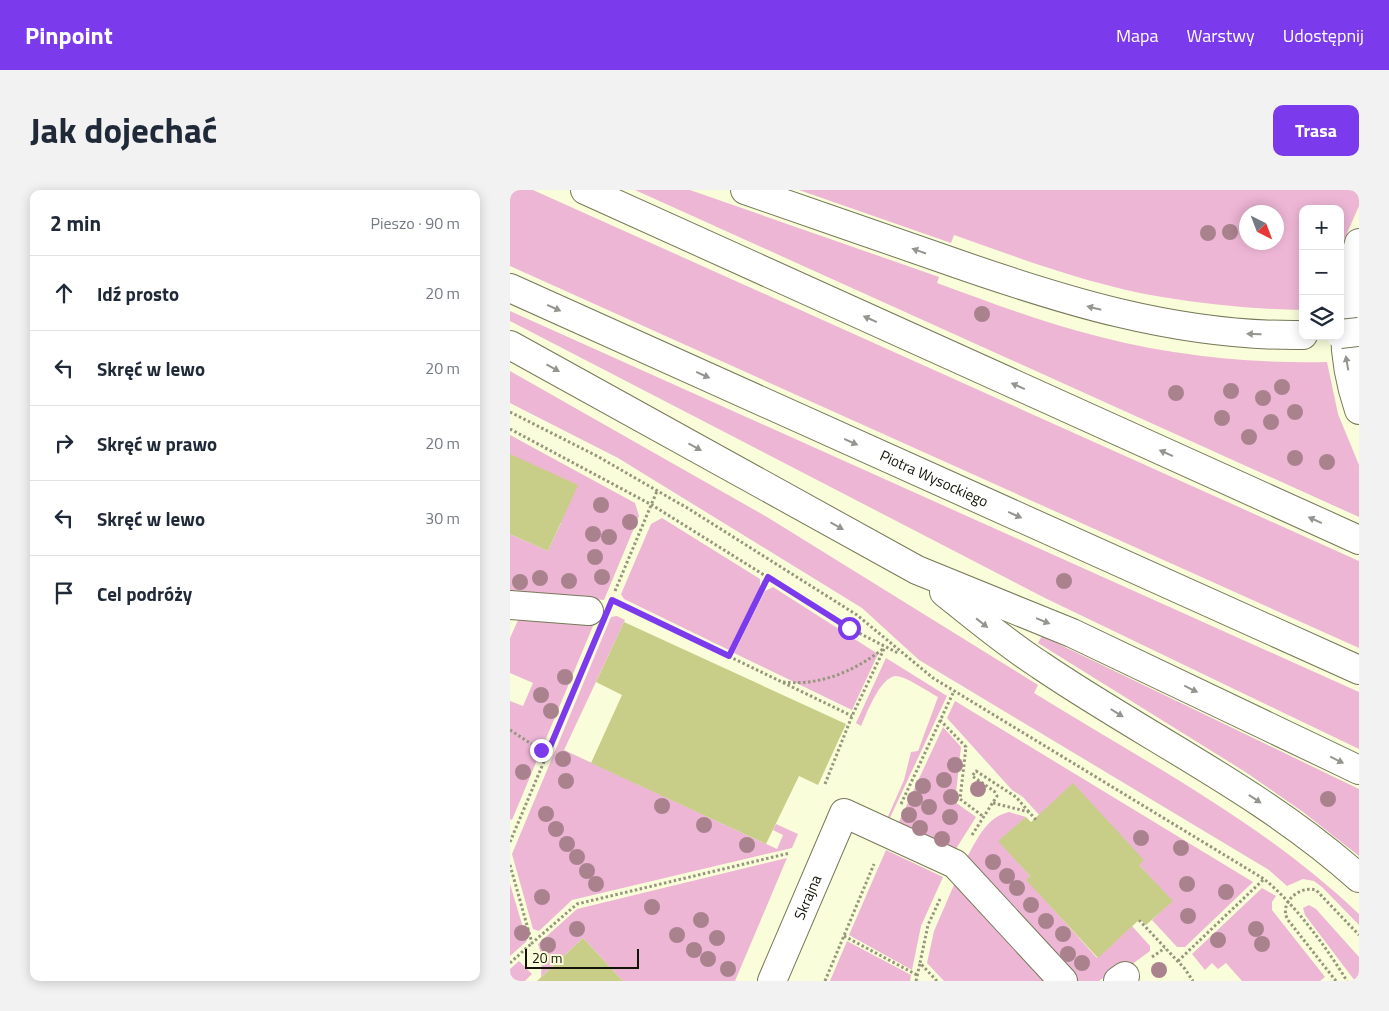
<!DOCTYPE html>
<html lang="pl">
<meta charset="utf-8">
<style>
:root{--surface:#fff;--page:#f2f2f3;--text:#1f2937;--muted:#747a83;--line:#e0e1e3;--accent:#7c3aed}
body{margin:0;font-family:"Titillium Web",sans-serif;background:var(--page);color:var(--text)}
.controls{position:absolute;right:15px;top:15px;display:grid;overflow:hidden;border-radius:10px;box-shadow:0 2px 12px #0003}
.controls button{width:45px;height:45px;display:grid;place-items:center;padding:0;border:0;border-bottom:1px solid var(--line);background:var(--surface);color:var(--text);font:25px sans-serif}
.compass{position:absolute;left:729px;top:15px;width:45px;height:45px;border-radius:50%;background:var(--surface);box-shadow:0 2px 12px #0003;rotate:138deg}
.scale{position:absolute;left:15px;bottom:12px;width:114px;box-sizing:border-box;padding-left:5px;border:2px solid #131408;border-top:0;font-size:14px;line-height:18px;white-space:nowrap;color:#131408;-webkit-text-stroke:4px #fafdd9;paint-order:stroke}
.stop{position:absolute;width:15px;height:15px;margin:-11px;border:4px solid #7c3aed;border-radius:50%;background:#fff}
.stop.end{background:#7c3aed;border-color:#fff;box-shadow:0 1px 5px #0008}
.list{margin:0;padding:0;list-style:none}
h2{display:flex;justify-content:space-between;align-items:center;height:65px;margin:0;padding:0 20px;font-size:21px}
h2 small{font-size:16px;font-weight:400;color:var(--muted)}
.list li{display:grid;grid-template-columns:32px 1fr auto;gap:15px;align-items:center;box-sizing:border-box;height:75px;padding:0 20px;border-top:1px solid var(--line)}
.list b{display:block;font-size:19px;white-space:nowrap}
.list em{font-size:16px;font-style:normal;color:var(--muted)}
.icon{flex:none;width:28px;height:28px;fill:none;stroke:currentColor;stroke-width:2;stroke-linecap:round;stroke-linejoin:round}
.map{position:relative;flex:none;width:849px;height:791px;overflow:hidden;border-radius:10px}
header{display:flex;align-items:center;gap:30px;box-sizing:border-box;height:70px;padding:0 25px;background:var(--accent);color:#fff}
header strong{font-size:24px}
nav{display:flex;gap:28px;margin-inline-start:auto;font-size:18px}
.intro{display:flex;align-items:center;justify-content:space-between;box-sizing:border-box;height:120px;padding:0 30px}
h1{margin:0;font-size:35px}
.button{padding:12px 22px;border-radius:10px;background:var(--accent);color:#fff;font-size:18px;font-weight:700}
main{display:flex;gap:30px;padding:0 30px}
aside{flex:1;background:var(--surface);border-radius:10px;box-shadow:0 2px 12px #0003}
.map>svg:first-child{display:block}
</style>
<header>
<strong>Pinpoint</strong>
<nav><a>Mapa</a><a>Warstwy</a><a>Udostępnij</a></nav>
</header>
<div class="intro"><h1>Jak dojechać</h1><a class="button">Trasa</a></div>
<main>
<aside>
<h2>2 min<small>Pieszo · 90 m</small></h2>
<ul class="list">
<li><svg class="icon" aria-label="ahead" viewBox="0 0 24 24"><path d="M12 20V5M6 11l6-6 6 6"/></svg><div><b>Idź prosto</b></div><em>20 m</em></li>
<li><svg class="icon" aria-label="left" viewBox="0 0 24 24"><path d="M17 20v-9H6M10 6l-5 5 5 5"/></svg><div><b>Skręć w lewo</b></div><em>20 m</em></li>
<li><svg class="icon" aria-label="right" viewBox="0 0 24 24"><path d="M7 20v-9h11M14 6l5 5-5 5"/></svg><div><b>Skręć w prawo</b></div><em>20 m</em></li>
<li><svg class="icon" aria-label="left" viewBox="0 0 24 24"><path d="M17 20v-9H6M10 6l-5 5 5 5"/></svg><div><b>Skręć w lewo</b></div><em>30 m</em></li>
<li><svg class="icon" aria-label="arrive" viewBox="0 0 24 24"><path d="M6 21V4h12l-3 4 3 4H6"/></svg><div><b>Cel podróży</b></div></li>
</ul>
</aside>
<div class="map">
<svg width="849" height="791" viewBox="0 0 849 791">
<rect width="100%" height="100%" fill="#fafdd9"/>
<!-- green -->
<g fill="#edb6d5" fill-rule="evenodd">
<path d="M0 0H23L849 371V458L0 76Z"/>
<path d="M125 0H180L429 87 427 93C474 110 520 128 568 141 648 164 734 174 817 172L828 224 849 275V327Z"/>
<path d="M289 0H849V16L830 59V19H793V120C746 119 699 115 652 107 581 95 512 69 444 45L441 53ZM736 22H766V52H736Z"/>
<path d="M0 121 849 502V559L535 408 0 131Z"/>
<path d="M0 181 257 327 528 495 524 503C634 571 755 634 849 724V735L812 697 804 691 793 689 777 696 759 680 409 470 352 418 108 268 0 213Z"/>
<path d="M0 245 125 313 129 326 94 410 0 402V344L38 361 51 333 0 264Z"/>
<path d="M152 328 250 389V398L219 460 114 409 111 404 141 334Z"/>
<path d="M263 397 368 464 342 520 224 463 255 401Z"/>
<path d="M107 426 115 430 54 560 267 659 273 645 263 640 266 634 288 644 282 658 62 710 29 741 23 739 2 664 101 427Z"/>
<path d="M9 428 78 433 83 436 2 630 0 629V511L13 516 23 493 0 483V448Z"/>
<path d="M532 446 849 599V666L793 622 737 583 528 453Z"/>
<path d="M376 468 437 506 378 632 376 631 394 590 401 562 408 561 428 507C419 502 395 486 386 486 370 487 357 523 351 536L346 533Z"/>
<path d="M445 511 743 692 675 757H667L642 730 662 711 629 675 563 594 530 626 513 607 502 600 437 528Z"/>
<path d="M433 537 451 557 445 612 466 627 444 662 387 636Z"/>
<path d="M499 622 516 627 489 651 520 686 517 690 587 768 622 736 640 756V761L621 775 618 771 589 791H566L456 669C467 650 476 627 499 622Z"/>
<path d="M376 660 433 687 411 736 402 780 339 745Z"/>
<path d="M277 668 225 791H113L73 748 31 787 32 767 28 754 67 719Z"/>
<path d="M447 688 540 791H434L417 773 424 741Z"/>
<path d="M0 694 17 751 0 766Z"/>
<path d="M752 698 766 706 762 712V720L815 787 810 791H732L716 773 708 779 702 773 695 780 682 764Z"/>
<path d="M799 715 806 719 849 767V791H845L795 725 793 718Z"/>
<path d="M337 751 401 785 400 791H320Z"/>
<path d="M9 771 22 784 15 791H0V779Z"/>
</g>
<!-- building -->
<g fill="#c8ce88">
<path d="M0 264 68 295 38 361 0 344Z"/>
<path d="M114 432 336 534 308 595 289 586 256 654 81 573 112 505 86 492Z"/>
<path d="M563 593 634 670 629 675 663 711 636 735 630 729 588 768 516 690 520 686 488 651 516 627 521 632Z"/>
<path d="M73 748 113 791H27Z"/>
</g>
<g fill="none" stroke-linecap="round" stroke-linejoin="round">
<defs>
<g id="minor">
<path d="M0 415 79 421"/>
<path id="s1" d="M262 791 334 623 445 674 553 791"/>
<path d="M608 791 615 786"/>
</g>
<g id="secondary">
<path d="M75 0 849 350"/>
<path id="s2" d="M0 98 849 480"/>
</g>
<g id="primary">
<path d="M235 0C299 22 364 45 428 67 547 109 666 147 793 145"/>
<path d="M849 53C832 113 829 161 849 220"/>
<path d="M0 155 407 380 562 443 849 580"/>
<path d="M434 402C465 427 496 453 530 475 636 547 753 602 849 688"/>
</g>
</defs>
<!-- minor casing -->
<use href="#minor" stroke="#767959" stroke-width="30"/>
<!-- secondary casing -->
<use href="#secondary" stroke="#767959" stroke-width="30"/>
<!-- primary casing -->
<use href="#primary" stroke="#767959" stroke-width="30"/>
<!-- path -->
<g stroke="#95977d" stroke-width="3" stroke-dasharray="2.5 2.5" stroke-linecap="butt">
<path d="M0 222 87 266 179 319 347 425 423 488 754 689C784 713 817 758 837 791"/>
<path d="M0 239 142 315 339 438 388 463"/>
<path d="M105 401 147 301"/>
<path d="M111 414 342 526"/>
<path d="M219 466 258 387"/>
<path d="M273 492C311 496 344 481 373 459"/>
<path d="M430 530 456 557 450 609 474 627"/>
<path d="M0 540 37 564"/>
<path d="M315 594 342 526 375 457"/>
<path d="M483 613 519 622 527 631"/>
<path d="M391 614 444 501"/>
<path d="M462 645 487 606 484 601 462 586 466 581 506 607 519 622"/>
<path d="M0 652 84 453"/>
<path d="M0 675 22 753 67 714 280 663"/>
<path d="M629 730 675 779 683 791"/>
<path d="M334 746 407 785"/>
<path d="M642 767 655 758"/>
<path d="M668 771 754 689"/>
<path d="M0 773 22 753"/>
<path d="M315 791 364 674"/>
<path d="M406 791 410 773"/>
<path d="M427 791 410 773 418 735 430 709"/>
<path d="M826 791 778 730C768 714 789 695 806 700L849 745"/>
</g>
<!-- minor -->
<use href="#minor" stroke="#fff" stroke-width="28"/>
<!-- secondary -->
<use href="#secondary" stroke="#fff" stroke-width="28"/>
<!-- primary -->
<use href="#primary" stroke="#fff" stroke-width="28"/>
<defs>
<path id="primary-bridge" d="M830 144 849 142"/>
</defs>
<!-- primary-bridge casing -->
<use href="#primary-bridge" stroke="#767959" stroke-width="30" stroke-linecap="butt"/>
<!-- primary-bridge -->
<use href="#primary-bridge" stroke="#fff" stroke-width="28"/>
</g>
<!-- trees -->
<g fill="#aa828e">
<circle cx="720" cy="42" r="8"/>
<circle cx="698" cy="43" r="8"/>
<circle cx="472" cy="124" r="8"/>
<circle cx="772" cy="197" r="8"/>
<circle cx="721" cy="201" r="8"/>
<circle cx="666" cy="203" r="8"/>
<circle cx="753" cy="208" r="8"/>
<circle cx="785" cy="222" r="8"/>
<circle cx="712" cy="228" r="8"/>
<circle cx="761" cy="232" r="8"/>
<circle cx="739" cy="247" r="8"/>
<circle cx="785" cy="268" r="8"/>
<circle cx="817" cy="272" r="8"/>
<circle cx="91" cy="315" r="8"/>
<circle cx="120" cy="332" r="8"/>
<circle cx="83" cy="344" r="8"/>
<circle cx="99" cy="347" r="8"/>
<circle cx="85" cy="367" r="8"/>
<circle cx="92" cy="387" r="8"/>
<circle cx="30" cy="388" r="8"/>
<circle cx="59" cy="391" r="8"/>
<circle cx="554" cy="391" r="8"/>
<circle cx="10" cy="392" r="8"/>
<circle cx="55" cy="487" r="8"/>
<circle cx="31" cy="505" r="8"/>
<circle cx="41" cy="521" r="8"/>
<circle cx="53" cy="569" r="8"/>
<circle cx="445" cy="575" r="8"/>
<circle cx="13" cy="582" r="8"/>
<circle cx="434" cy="590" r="8"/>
<circle cx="56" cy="591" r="8"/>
<circle cx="413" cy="596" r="8"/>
<circle cx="468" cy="599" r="8"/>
<circle cx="441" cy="607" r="8"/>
<circle cx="405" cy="609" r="8"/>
<circle cx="818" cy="609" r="8"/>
<circle cx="152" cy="616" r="8"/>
<circle cx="419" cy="617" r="8"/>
<circle cx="36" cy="624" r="8"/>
<circle cx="399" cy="625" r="8"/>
<circle cx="440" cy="627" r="8"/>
<circle cx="194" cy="635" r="8"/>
<circle cx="410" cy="638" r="8"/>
<circle cx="46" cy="639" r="8"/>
<circle cx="631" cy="648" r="8"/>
<circle cx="432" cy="649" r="8"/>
<circle cx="57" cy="654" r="8"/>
<circle cx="237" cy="655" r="8"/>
<circle cx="671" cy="658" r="8"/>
<circle cx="67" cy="667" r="8"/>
<circle cx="483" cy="672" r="8"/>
<circle cx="77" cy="681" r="8"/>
<circle cx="497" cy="686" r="8"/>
<circle cx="86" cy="694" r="8"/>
<circle cx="677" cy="694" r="8"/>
<circle cx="507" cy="698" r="8"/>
<circle cx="716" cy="702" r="8"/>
<circle cx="32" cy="707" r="8"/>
<circle cx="521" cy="715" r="8"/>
<circle cx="142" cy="717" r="8"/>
<circle cx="678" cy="726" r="8"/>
<circle cx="191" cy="730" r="8"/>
<circle cx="536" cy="731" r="8"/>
<circle cx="67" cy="739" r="8"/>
<circle cx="746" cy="739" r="8"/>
<circle cx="12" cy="743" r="8"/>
<circle cx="553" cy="744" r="8"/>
<circle cx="167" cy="745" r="8"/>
<circle cx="207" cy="748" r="8"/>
<circle cx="708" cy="750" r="8"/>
<circle cx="752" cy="754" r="8"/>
<circle cx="38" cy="755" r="8"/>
<circle cx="184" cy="760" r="8"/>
<circle cx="558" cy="764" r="8"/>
<circle cx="198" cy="769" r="8"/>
<circle cx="572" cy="773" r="8"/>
<circle cx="218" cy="779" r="8"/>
<circle cx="649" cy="780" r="8"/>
</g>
<!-- one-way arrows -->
<defs><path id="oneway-solid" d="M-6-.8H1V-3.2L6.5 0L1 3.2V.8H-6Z" transform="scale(1.25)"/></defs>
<g fill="#959590">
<use href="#oneway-solid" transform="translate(409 61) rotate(-161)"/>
<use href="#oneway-solid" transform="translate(44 118) rotate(24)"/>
<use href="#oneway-solid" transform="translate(584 118) rotate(-166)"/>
<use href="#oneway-solid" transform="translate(360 129) rotate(-156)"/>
<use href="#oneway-solid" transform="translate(744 144) rotate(-178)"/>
<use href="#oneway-solid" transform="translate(837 173) rotate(-100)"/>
<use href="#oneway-solid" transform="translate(43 178) rotate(29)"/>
<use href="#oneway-solid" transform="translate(193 185) rotate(24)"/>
<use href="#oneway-solid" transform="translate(508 196) rotate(-156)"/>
<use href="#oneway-solid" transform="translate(341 252) rotate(24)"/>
<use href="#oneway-solid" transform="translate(185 257) rotate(29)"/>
<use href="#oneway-solid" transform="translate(656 263) rotate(-156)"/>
<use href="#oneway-solid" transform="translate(505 325) rotate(24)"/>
<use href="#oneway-solid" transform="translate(805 330) rotate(-156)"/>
<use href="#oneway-solid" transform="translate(327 336) rotate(29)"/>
<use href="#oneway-solid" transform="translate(533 431) rotate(22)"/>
<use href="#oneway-solid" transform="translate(472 433) rotate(38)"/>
<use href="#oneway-solid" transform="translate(681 499) rotate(26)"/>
<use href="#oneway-solid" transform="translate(607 523) rotate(32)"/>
<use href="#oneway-solid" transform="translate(827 570) rotate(26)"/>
<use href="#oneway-solid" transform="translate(745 609) rotate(34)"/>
</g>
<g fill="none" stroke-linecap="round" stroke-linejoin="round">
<!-- route -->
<path stroke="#7c3aed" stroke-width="6" d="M31 560 37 564 102 410 219 466 258 387 339 438"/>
</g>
<g text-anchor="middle" stroke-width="4" stroke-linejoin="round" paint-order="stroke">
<!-- street labels -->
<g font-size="15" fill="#131408" stroke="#fafdd9">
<text dy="5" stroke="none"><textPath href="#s2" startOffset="465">Piotra Wysockiego</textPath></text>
<text dy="5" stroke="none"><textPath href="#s1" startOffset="91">Skrajna</textPath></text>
</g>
</g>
</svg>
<div class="controls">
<button>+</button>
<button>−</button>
<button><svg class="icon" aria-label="layers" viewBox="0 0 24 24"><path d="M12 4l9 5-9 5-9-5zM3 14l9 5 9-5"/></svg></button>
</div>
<svg class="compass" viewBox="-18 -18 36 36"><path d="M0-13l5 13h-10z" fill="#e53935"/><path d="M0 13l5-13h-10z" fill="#747a83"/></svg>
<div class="scale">20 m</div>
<div class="stop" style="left:339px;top:438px"></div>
<div class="stop end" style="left:31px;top:560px"></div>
</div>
</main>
